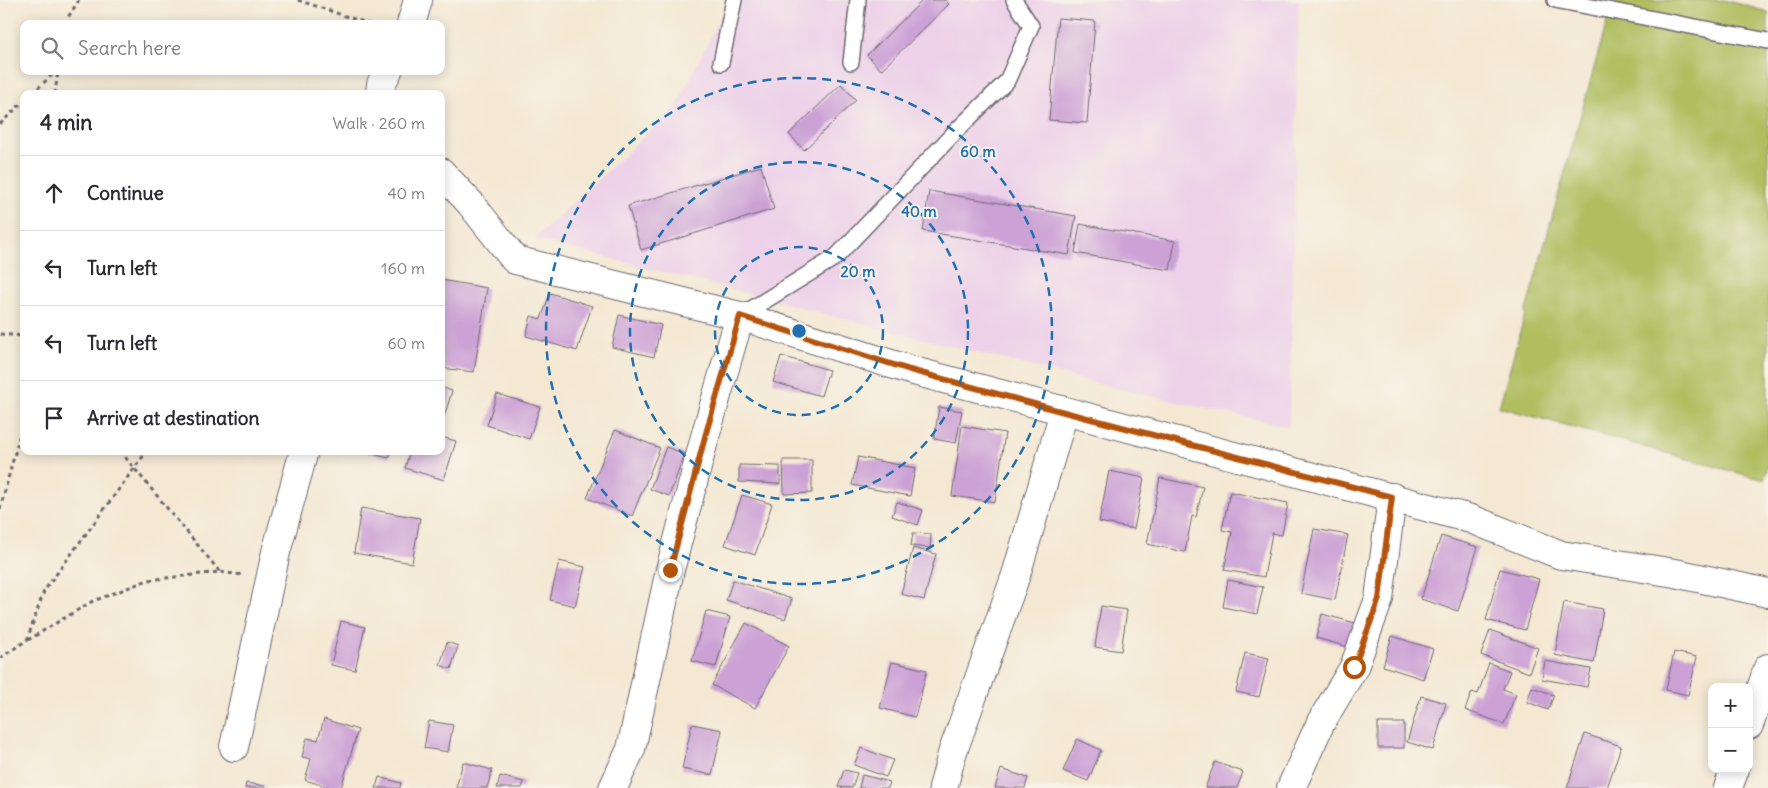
<!DOCTYPE html>
<meta charset="utf-8">
<style>
:root{--surface:#fff;--page:#f7f7f7;--text:#2b2b33;--muted:#7c7c81;--line:#e1e1e2}
body{margin:0;font-family:Delius,sans-serif;background:var(--page);color:var(--text)}
.controls{position:absolute;right:15px;bottom:15px;display:grid;overflow:hidden;border-radius:10px;box-shadow:0 2px 12px #0003}
.controls button{width:45px;height:45px;display:grid;place-items:center;padding:0;border:0;border-bottom:1px solid var(--line);background:var(--surface);color:var(--text);font:25px sans-serif}
.stop{position:absolute;width:15px;height:15px;margin:-11px;border:4px solid #b45309;border-radius:50%;background:#fff}
.stop.end{background:#b45309;border-color:#fff;box-shadow:0 1px 5px #0008}
.list{margin:0;padding:0;list-style:none}
h2{display:flex;justify-content:space-between;align-items:center;height:65px;margin:0;padding:0 20px;font-size:21px}
h2 small{font-size:16px;font-weight:400;color:var(--muted)}
.list li{display:grid;grid-template-columns:32px 1fr auto;gap:15px;align-items:center;box-sizing:border-box;height:75px;padding:0 20px;border-top:1px solid var(--line)}
.list b{display:block;font-size:19px;white-space:nowrap}
.list em{font-size:16px;font-style:normal;color:var(--muted)}
.icon{flex:none;width:28px;height:28px;fill:none;stroke:currentColor;stroke-width:2;stroke-linecap:round;stroke-linejoin:round}
.map{position:relative;flex:none;width:1768px;height:788px;overflow:hidden}
.search{position:absolute;background:var(--surface);box-shadow:0 2px 12px #0003;left:20px;top:20px;width:425px;height:55px;display:flex;align-items:center;gap:12px;box-sizing:border-box;padding:0 18px;border-radius:10px;color:var(--muted);font-size:19px}
.panel{position:absolute;background:var(--surface);box-shadow:0 2px 12px #0003;left:20px;top:90px;width:425px;height:365px;border-radius:10px}
.map>svg:first-child{display:block}
</style>
<div class="map">
<svg width="1768" height="788" viewBox="0 0 1768 788">
<rect width="100%" height="100%" fill="#f7f3e8"/>
<filter id="ink" filterUnits="userSpaceOnUse"><feTurbulence type="fractalNoise" baseFrequency=".02" numOctaves="2"/><feDisplacementMap in="SourceGraphic" scale="10" xChannelSelector="R" yChannelSelector="G"/><feConvolveMatrix kernelMatrix="1 2 1 2 8 2 1 2 1" color-interpolation-filters="sRGB"/></filter>
<filter id="wash" filterUnits="userSpaceOnUse"><feTurbulence type="fractalNoise" baseFrequency=".0096" numOctaves="4" result="noise"/><feDisplacementMap in="SourceGraphic" scale="20" xChannelSelector="R" yChannelSelector="G"/><feGaussianBlur stdDeviation="1.12" result="paint"/><feColorMatrix in="noise" values="0 0 0 0 0 0 0 0 0 0 0 0 0 0 0 0 0 1.4 0 .05"/><feComposite in="paint" operator="in"/></filter>
<g filter="url(#wash)">
<rect width="100%" height="100%" fill="#f4e8d3"/>
<!-- built -->
<path fill="#edd1e9" d="M729 0H1299L1289 427 1115 388 534 239 676 107Z"/>
<!-- green -->
<path fill="#b0be60" stroke="#69704e" d="M1613 0H1724L1768 12V466L1764 480 1499 407Z"/>
<g id="blocks">
<!-- building -->
<g fill="#cca1d6">
<path d="M923 0H945L949 4 881 70 867 55Z"/>
<path d="M1058 18 1095 21 1087 123 1049 120Z"/>
<path d="M841 84 856 100 804 150 789 134Z"/>
<path d="M761 166 774 209 641 250 628 206Z"/>
<path d="M929 191 1076 216 1069 255 923 231Z"/>
<path d="M1080 224 1175 241 1170 270 1075 253Z"/>
<path d="M441 280 487 288 474 372 441 368Z"/>
<path d="M550 293 592 306 577 351 526 336 531 316 541 319Z"/>
<path d="M619 315 661 325 654 357 612 347Z"/>
<path d="M781 356 829 370 821 396 773 382Z"/>
<path d="M441 387 452 391 444 417 441 416Z"/>
<path d="M497 394 540 407 529 439 487 425Z"/>
<path d="M939 407 962 411 956 443 934 439Z"/>
<path d="M962 426 1005 433 995 502 952 496Z"/>
<path d="M615 430 660 448 632 516 587 498Z"/>
<path d="M441 437 456 441 444 480 405 468 410 451H441Z"/>
<path d="M666 447 685 454 669 496 650 489Z"/>
<path d="M359 451H391L389 458Z"/>
<path d="M858 457 915 468 910 496 852 485Z"/>
<path d="M783 460H812V493L784 494Z"/>
<path d="M739 465 780 466V484L739 482Z"/>
<path d="M1109 471 1144 478 1134 529 1099 522Z"/>
<path d="M1160 478 1203 487 1196 517 1192 516 1185 552 1147 544Z"/>
<path d="M1230 492 1288 503 1282 535 1272 533 1264 577 1224 570 1232 532 1222 530Z"/>
<path d="M742 495 772 504 755 555 725 545Z"/>
<path d="M897 502 923 510 918 525 892 516Z"/>
<path d="M361 508 420 518 412 563 354 553Z"/>
<path d="M1314 529 1348 535 1335 600 1301 593Z"/>
<path d="M913 533 931 534 930 548 911 546Z"/>
<path d="M1441 536 1478 547 1458 611 1421 599Z"/>
<path d="M913 548 936 554 924 600 901 594Z"/>
<path d="M559 561 585 567 575 606 550 600Z"/>
<path d="M1500 569 1539 579 1525 630 1486 620Z"/>
<path d="M733 580 792 599 785 619 726 600Z"/>
<path d="M1228 580 1263 587 1257 614 1223 607Z"/>
<path d="M1564 602 1603 609 1594 663 1555 655Z"/>
<path d="M1101 606 1127 610 1121 651 1095 647Z"/>
<path d="M706 611 730 617 716 667 692 661Z"/>
<path d="M1322 614 1355 623 1348 647 1316 638Z"/>
<path d="M341 621 365 627 355 670 331 665Z"/>
<path d="M746 623 789 646 755 708 712 685Z"/>
<path d="M1490 630 1538 648 1529 673 1481 655Z"/>
<path d="M1392 636 1433 649 1423 679 1383 666Z"/>
<path d="M447 642 458 646 451 669 440 665Z"/>
<path d="M1674 652 1697 657 1688 695 1666 690Z"/>
<path d="M1245 653 1269 658 1259 697 1236 692Z"/>
<path d="M1545 661 1591 669 1587 687 1542 679Z"/>
<path d="M892 662 927 670 915 717 880 708Z"/>
<path d="M1489 663 1510 671 1503 689 1516 694 1504 724 1465 710 1472 692 1478 694Z"/>
<path d="M1532 687 1554 695 1548 710 1527 702Z"/>
<path d="M1421 696 1446 703 1433 750 1407 742Z"/>
<path d="M324 719 358 730 341 788H332L305 780 311 759 302 757 307 738 318 740Z"/>
<path d="M429 721 453 725 448 752 424 748Z"/>
<rect x="1378" y="723" width="26" height="25"/>
<path d="M692 724 722 730 712 775 682 769Z"/>
<path d="M1585 734 1621 746 1607 788H1567Z"/>
<path d="M1077 739 1101 750 1088 781 1063 771Z"/>
<path d="M861 748 893 760 886 777 854 765Z"/>
<path d="M463 762 492 770 487 788H456Z"/>
<path d="M1215 762 1243 772 1237 788H1205Z"/>
<path d="M1001 769 1028 778 1025 788H995Z"/>
<path d="M844 770 857 773 852 788 838 787Z"/>
<path d="M862 775 890 782 888 788H859Z"/>
<path d="M500 776 524 782 522 788H497Z"/>
<path d="M379 777 401 783 400 788H376Z"/>
<path d="M246 783 265 786V788H245Z"/>
</g>
</g>
</g>
<g filter="url(#ink)">
<use href="#blocks" fill-opacity="0" stroke="#6c6770" stroke-width="1"/>
<g fill="none" stroke-linecap="round" stroke-linejoin="round">
<defs>
<g id="lane">
<path d="M1555 0 1768 41"/>
<path d="M851 62 858 0"/>
<path d="M721 63 734 0"/>
<path d="M740 316 836 257 956 131 1007 81 1031 26 1014 0"/>
</g>
<g id="street">
<path d="M411 24 418 0"/>
<path d="M380 94 381 84 388 71"/>
<path d="M441 172 471 204 515 260 740 316 910 370 1471 519 1561 555 1675 573 1768 593"/>
<path d="M1749 725 1768 668"/>
<path d="M234 747 276 552 304 451"/>
<path d="M613 788 631 749 670 570 706 433 740 316"/>
<path d="M943 788 952 754 1016 575 1064 412"/>
<path d="M1291 788 1321 722 1354 667 1379 599 1392 497"/>
<path d="M1728 788 1735 769"/>
</g>
</defs>
<!-- lane casing -->
<use href="#lane" stroke="#6c6770" stroke-width="18"/>
<!-- street casing -->
<use href="#street" stroke="#6c6770" stroke-width="30"/>
<!-- path -->
<g stroke="#6c6770" stroke-width="3" stroke-dasharray="4 4" stroke-linecap="butt">
<path d="M298 0 369 24"/>
<path d="M66 24 67 19 79 0"/>
<path d="M32 94 56 71"/>
<path d="M55 94 58 71"/>
<path d="M0 124 24 101"/>
<path d="M0 334 24 336"/>
<path d="M120 451 220 572"/>
<path d="M0 509 24 419"/>
<path d="M28 640 91 602 148 580 220 572 242 575"/>
<path d="M0 658 27 640 44 591 147 451"/>
</g>
<!-- lane -->
<use href="#lane" stroke="#fff" stroke-width="15"/>
<!-- street -->
<use href="#street" stroke="#fff" stroke-width="28"/>
</g>
</g>
<g fill="none" stroke-linecap="round" stroke-linejoin="round" filter="url(#ink)">
<!-- route -->
<path stroke="#b45309" stroke-width="6" d="M670 570 706 433 740 316 910 370 1064 412 1392 497 1379 599 1354 667"/>
</g>
<!-- distance rings -->
<g fill="none" stroke="#1f6fb2" stroke-width="2.5" stroke-dasharray="9 6">
<circle cx="799" cy="331" r="84"/>
<circle cx="799" cy="331" r="169"/>
<circle cx="799" cy="331" r="253"/>
</g>
<circle cx="799" cy="331" r="8" fill="#1f6fb2" stroke="#f7f3e8" stroke-width="2.5"/>
<g font-size="15" text-anchor="middle" font-weight="bold" fill="#1f6fb2" stroke="#f7f3e8" stroke-width="4" stroke-linejoin="round" paint-order="stroke">
<text x="978" y="157">60 m</text>
<text x="919" y="217">40 m</text>
<text x="858" y="277">20 m</text>
</g>
</svg>
<div class="controls">
<button>+</button>
<button>−</button>
</div>
<div class="stop" style="left:1354px;top:667px"></div>
<div class="stop end" style="left:670px;top:570px"></div>
<div class="search"><svg class="icon" aria-label="search" viewBox="0 0 24 24"><circle cx="10" cy="10" r="6"/><path d="M15 15l6 6"/></svg>Search here</div>
<section class="panel">
<h2>4 min<small>Walk · 260 m</small></h2>
<ul class="list">
<li><svg class="icon" aria-label="ahead" viewBox="0 0 24 24"><path d="M12 20V5M6 11l6-6 6 6"/></svg><div><b>Continue</b></div><em>40 m</em></li>
<li><svg class="icon" aria-label="left" viewBox="0 0 24 24"><path d="M17 20v-9H6M10 6l-5 5 5 5"/></svg><div><b>Turn left</b></div><em>160 m</em></li>
<li><svg class="icon" aria-label="left" viewBox="0 0 24 24"><path d="M17 20v-9H6M10 6l-5 5 5 5"/></svg><div><b>Turn left</b></div><em>60 m</em></li>
<li><svg class="icon" aria-label="arrive" viewBox="0 0 24 24"><path d="M6 21V4h12l-3 4 3 4H6"/></svg><div><b>Arrive at destination</b></div></li>
</ul>
</section>
</div>
